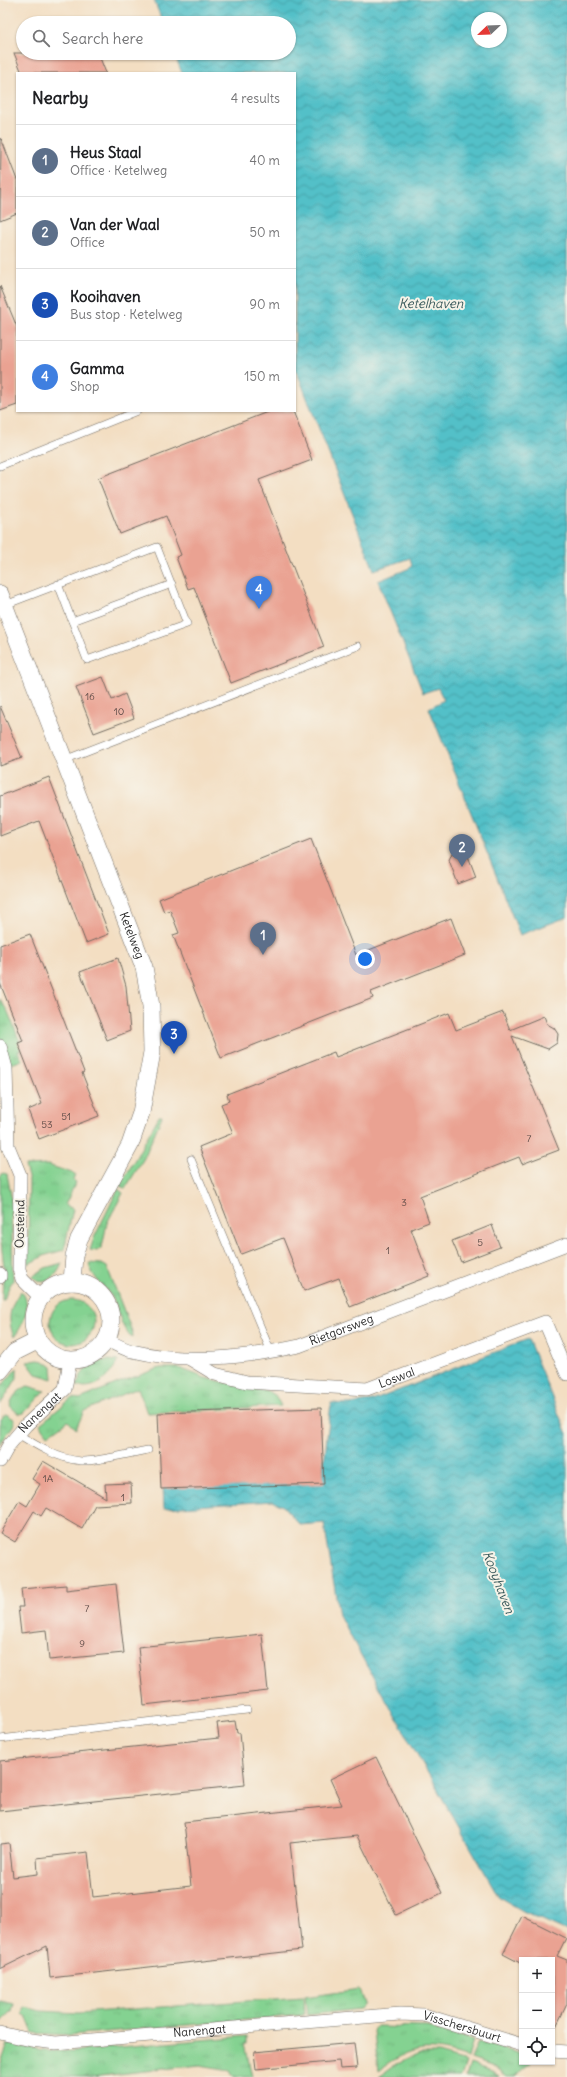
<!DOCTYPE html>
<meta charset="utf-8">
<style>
:root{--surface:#fff;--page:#f2f2f2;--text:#202124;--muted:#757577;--line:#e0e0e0;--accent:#b5179e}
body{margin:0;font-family:Delius,sans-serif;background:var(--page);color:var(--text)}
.controls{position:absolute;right:12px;bottom:12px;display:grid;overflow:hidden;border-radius:0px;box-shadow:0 1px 3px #0004}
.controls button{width:36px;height:36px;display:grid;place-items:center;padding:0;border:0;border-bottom:1px solid var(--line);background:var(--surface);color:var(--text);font:20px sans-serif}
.compass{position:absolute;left:471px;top:12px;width:36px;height:36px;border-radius:50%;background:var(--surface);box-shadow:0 1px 3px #0004;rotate:247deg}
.you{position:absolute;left:365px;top:959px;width:14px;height:14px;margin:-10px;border:3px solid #fff;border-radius:50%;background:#1a73e8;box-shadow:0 0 0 6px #1a73e833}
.badge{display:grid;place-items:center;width:26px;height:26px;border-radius:50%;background:var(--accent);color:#fff;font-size:13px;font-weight:700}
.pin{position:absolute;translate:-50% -33px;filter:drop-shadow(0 1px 2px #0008)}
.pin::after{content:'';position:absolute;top:21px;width:14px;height:12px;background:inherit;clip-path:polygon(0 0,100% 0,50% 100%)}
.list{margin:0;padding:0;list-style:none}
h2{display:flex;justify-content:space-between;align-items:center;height:52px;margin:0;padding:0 16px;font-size:17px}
h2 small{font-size:13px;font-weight:400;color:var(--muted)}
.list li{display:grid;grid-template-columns:26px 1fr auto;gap:12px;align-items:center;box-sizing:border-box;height:72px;padding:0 16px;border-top:1px solid var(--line)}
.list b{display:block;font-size:15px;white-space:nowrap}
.list p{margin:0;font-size:13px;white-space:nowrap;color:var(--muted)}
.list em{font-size:13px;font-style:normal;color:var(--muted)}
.icon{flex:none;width:22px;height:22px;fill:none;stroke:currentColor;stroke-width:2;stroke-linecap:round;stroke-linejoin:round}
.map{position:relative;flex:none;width:567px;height:2077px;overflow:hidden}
.search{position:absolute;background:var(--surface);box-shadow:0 1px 3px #0004;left:16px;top:16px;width:280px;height:44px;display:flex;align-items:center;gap:10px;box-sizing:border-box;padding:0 14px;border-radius:22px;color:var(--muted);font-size:15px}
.panel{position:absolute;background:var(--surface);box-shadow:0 1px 3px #0004;left:16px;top:72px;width:280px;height:340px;border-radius:0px}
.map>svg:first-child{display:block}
</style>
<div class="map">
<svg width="567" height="2077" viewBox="0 0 567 2077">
<defs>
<pattern id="grass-tufts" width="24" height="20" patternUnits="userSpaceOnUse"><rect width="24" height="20" fill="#84d291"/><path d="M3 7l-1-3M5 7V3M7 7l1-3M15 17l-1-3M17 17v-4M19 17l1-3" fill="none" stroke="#72b47d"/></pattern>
<pattern id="water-waves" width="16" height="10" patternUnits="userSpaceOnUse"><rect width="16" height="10" fill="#52c0c8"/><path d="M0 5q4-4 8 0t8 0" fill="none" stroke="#449ca3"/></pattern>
</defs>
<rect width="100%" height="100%" fill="#f7f3e8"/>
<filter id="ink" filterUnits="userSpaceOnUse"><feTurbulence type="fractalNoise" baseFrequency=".025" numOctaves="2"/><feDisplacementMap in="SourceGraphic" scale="8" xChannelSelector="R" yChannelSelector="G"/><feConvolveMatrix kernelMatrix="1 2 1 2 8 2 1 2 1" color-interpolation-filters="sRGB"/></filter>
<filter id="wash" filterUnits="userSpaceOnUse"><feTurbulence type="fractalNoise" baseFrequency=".012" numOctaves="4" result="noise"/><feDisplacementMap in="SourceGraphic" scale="16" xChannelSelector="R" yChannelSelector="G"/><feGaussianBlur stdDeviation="0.9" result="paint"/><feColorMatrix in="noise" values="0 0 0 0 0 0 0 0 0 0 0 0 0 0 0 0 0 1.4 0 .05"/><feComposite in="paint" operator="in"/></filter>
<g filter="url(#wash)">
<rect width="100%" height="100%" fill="#f3dec2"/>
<!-- grass -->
<g fill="url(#grass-tufts)" stroke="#587e5e">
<path d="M0 999 8 1012 23 1049 18 1051 22 1060 4 1067 0 1035Z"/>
<path d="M159 1116H162L144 1158 125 1189 120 1186Z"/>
<path d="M48 1165 75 1174 73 1180 76 1182 65 1205 73 1209 64 1250 46 1255 28 1264 29 1181 25 1166Z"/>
<path d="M3 1173 7 1174 11 1195 13 1280 7 1291 4 1300H2L3 1278 5 1274 0 1235V1176Z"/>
<path d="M118 1189 123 1193 107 1223 102 1247 97 1251 90 1250 94 1238Z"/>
<path d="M62 1263C59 1273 51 1281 42 1282L32 1277 45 1268Z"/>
<path d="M89 1263 102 1264 107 1267 133 1334 132 1337C119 1327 121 1314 114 1301 107 1287 92 1280 89 1263Z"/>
<path d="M21 1291C33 1303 23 1326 14 1337 7 1320 9 1306 21 1291Z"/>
<circle cx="72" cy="1322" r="22"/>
<path d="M38 1360 44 1361 52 1367 53 1379 36 1374 27 1362Z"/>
<path d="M107 1360 118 1361C110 1376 97 1391 77 1386 80 1370 92 1363 107 1360Z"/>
<path d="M17 1368V1378L0 1405V1388Z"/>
<path d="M160 1368H179L205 1378 269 1392 275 1395 281 1406 147 1413 138 1388 84 1411 76 1429 68 1421 48 1435 40 1424 72 1398 80 1399 123 1381Z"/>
<path d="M28 1386 45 1391 24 1413 19 1414 10 1406C12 1396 19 1390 28 1386Z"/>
<path d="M6 1414 14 1419 15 1423 0 1444V1419Z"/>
<path d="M359 1989 364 2004 360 2009 307 2015 305 1997Z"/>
<path d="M303 1997 304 2015 70 2035 33 2033 26 2016 23 2014 25 2007 41 2011 78 2013Z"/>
<path d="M0 2001 14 2004 12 2012H10L0 2023Z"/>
<path d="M377 2026 427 2027 473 2040 468 2058C430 2045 410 2046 378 2071L374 2032Z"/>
<path d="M247 2036V2044H245L252 2077H234L230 2070 200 2065 91 2077H0V2066L8 2044 43 2051H74Z"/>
<path d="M478 2042 522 2054V2062L531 2063 515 2077H506L491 2066 471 2059Z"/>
<path d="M420 2054H438L466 2062 461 2077H378L396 2064Z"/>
<path d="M470 2064 488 2070 499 2077H466Z"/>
</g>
<!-- water -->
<g fill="url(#water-waves)" stroke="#3e767a" fill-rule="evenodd">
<path d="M154 0H567V917L520 935 429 708 444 700 438 688 423 693 378 581 410 568 412 565 410 558 374 570 295 367V73H182L174 53H289V23H163ZM477 18H501V42H477Z"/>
<path d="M528 1339 567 1434V1931L523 1911 499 1897 374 1679 339 1615 324 1523 300 1525 283 1506 273 1501 164 1508 163 1486 322 1480 331 1403 349 1404 372 1401Z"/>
</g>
<g id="blocks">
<!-- building -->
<g fill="#eaa292">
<path d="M14 53H98L106 73H22Z"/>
<path d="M1 138 17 180V213L0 220Z"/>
<path d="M0 286 17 327V405L0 411Z"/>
<path d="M270 411H293L312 460 259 480 324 647 231 683 194 587 188 589 176 557 181 555 166 516 120 534 98 478Z"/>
<path d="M103 677 112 700 125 694 134 718 94 733 76 687Z"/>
<path d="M0 706 22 758 0 766Z"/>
<path d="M49 777 109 934 86 943 39 821 0 836V796Z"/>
<path d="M311 839 356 955 451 918 465 955 371 992 373 998 221 1058 173 935 179 933 170 910 164 912 159 899Z"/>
<path d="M465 848 476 877 458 884 449 860 452 853Z"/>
<path d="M30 934 84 1072 82 1073 99 1116 39 1139 28 1110 42 1104 18 1043 23 1041 0 983V945Z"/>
<path d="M118 958 126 986 130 1031 107 1040 80 972Z"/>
<path d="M503 1012 510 1030 544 1016 547 1024 554 1028 558 1034 557 1043 548 1049 512 1036 559 1150 522 1164 519 1157 420 1196 429 1222 411 1229 429 1276 350 1307 339 1278 304 1291 283 1238 241 1254 199 1147 233 1133 221 1104 229 1101 227 1094 334 1052 336 1057 449 1013 456 1030Z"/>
<path d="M492 1225 500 1247 461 1262 452 1241Z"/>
<path d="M321 1408 324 1484 161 1489 158 1413Z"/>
<path d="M43 1461 106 1498 105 1484 131 1483 132 1503 95 1505 82 1529 46 1508 41 1516 34 1511 15 1542 0 1533 19 1501 27 1506 40 1484 32 1479Z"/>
<path d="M116 1584 124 1653 49 1660 46 1630 21 1633 18 1607H23L21 1589 66 1585V1590Z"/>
<path d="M262 1634 268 1691 144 1705 138 1647Z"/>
<path d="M235 1721 237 1733H240L245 1785 0 1811V1761L219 1738 217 1723Z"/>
<path d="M376 1757 442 1893 396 1915 357 1836 290 1843 302 1950 50 1978 47 1946 0 1969V1844L9 1843 13 1877 38 1874 37 1858 88 1852 93 1897 191 1886 184 1822 342 1805 330 1779Z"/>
<path d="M522 1916 566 1938 557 1956 567 1960V2004L552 2035V1960H522V1964L503 1954Z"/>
<path d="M354 2043 357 2068 340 2069 339 2061 256 2069 254 2052Z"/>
</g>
</g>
</g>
<g filter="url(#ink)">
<use href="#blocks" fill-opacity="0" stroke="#716a60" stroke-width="1"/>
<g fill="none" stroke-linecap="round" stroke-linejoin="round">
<defs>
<g id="service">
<path d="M0 466 137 411"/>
<path d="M5 605 157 547 187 624 87 660 58 584"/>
<path d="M72 621 172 584"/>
<path d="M64 760 358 646"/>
<path d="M191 1159 271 1352"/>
<path d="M18 1434C37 1446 58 1459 81 1461 97 1462 131 1453 148 1450"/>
<path d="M0 1739 247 1710"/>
</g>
<g id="minor">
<path d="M0 1046 6 1068 8 1146 20 1175 19 1269 22 1279 40 1297"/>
<path d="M0 1274V1277"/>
<path id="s1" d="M106 1340C114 1343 123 1349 132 1351 187 1364 244 1358 299 1346L567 1244"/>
<path id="s2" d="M190 1359 215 1374 247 1382 367 1389 545 1322 567 1374"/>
<path id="s3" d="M0 1461 9 1445 26 1425 65 1389 70 1361"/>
<path id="s4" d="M0 2033 31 2040 56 2043 400 2014 424 2015 522 2045"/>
<path d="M552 2051 567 2052"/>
</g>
<g id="tertiary">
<path id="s5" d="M0 594 144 967 151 1006 152 1052 141 1113 130 1145 79 1239 74 1256 72 1282"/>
<circle cx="72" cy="1321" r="39"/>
<path d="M0 1371 15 1352 37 1341"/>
</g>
</defs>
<!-- service casing -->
<use href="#service" stroke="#716a60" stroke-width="8"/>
<!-- minor casing -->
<use href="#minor" stroke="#716a60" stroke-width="14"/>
<!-- tertiary casing -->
<use href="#tertiary" stroke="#716a60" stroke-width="18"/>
<!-- service -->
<use href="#service" stroke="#fff" stroke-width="7"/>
<!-- minor -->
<use href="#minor" stroke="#fff" stroke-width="13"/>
<!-- tertiary -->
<use href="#tertiary" stroke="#fff" stroke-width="17"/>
</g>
</g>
<g text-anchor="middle" stroke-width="4" stroke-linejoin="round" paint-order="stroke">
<!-- number labels -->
<g font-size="10" fill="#5b4945">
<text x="90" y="700">16</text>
<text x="119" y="715">10</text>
<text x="66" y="1120">51</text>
<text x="47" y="1128">53</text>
<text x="529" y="1142">7</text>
<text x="404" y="1206">3</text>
<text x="480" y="1246">5</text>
<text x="388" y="1254">1</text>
<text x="48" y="1482">1A</text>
<text x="123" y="1501">1</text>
<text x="87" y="1612">7</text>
<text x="82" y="1647">9</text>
</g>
<!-- street labels -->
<g font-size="12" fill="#2b2b2b" stroke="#f7f3e8">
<text dy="4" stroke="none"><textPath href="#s5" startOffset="366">Ketelweg</textPath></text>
<text transform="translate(20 1224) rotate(-89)" y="4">Oosteind</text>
<text dy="4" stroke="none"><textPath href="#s1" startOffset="242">Rietgorsweg</textPath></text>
<text dy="4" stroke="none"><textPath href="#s2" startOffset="214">Loswal</textPath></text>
<text dy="4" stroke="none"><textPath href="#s3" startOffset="63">Nanengat</textPath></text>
<text dy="4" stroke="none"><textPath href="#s4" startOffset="466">Visschersbuurt</textPath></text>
<text dy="4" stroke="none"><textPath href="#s4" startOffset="201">Nanengat</textPath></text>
</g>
<!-- water labels -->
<g font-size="13" font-style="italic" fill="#37585a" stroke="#f7f3e8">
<text x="431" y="308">Ketelhaven</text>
<text transform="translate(499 1582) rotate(69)" y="5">Kooyhaven</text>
</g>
</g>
</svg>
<div class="controls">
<button>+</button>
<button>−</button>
<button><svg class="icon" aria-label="locate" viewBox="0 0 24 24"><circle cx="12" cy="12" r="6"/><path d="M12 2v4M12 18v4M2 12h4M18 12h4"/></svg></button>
</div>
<svg class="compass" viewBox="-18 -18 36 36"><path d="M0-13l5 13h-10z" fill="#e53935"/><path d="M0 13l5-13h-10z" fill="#757577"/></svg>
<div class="you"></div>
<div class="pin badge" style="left:263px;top:955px;background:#5c6f8a">1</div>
<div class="pin badge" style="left:462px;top:867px;background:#5c6f8a">2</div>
<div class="pin badge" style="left:174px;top:1054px;background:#1a4fb4">3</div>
<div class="pin badge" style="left:259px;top:609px;background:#3f7fe0">4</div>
<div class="search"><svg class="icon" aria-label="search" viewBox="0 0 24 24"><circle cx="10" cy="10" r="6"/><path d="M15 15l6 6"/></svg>Search here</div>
<section class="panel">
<h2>Nearby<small>4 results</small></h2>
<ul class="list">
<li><span class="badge" style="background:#5c6f8a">1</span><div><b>Heus Staal</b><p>Office · Ketelweg</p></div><em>40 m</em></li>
<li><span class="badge" style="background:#5c6f8a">2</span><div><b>Van der Waal</b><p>Office</p></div><em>50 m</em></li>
<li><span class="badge" style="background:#1a4fb4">3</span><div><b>Kooihaven</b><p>Bus stop · Ketelweg</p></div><em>90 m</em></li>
<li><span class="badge" style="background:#3f7fe0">4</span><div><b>Gamma</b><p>Shop</p></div><em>150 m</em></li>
</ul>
</section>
</div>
